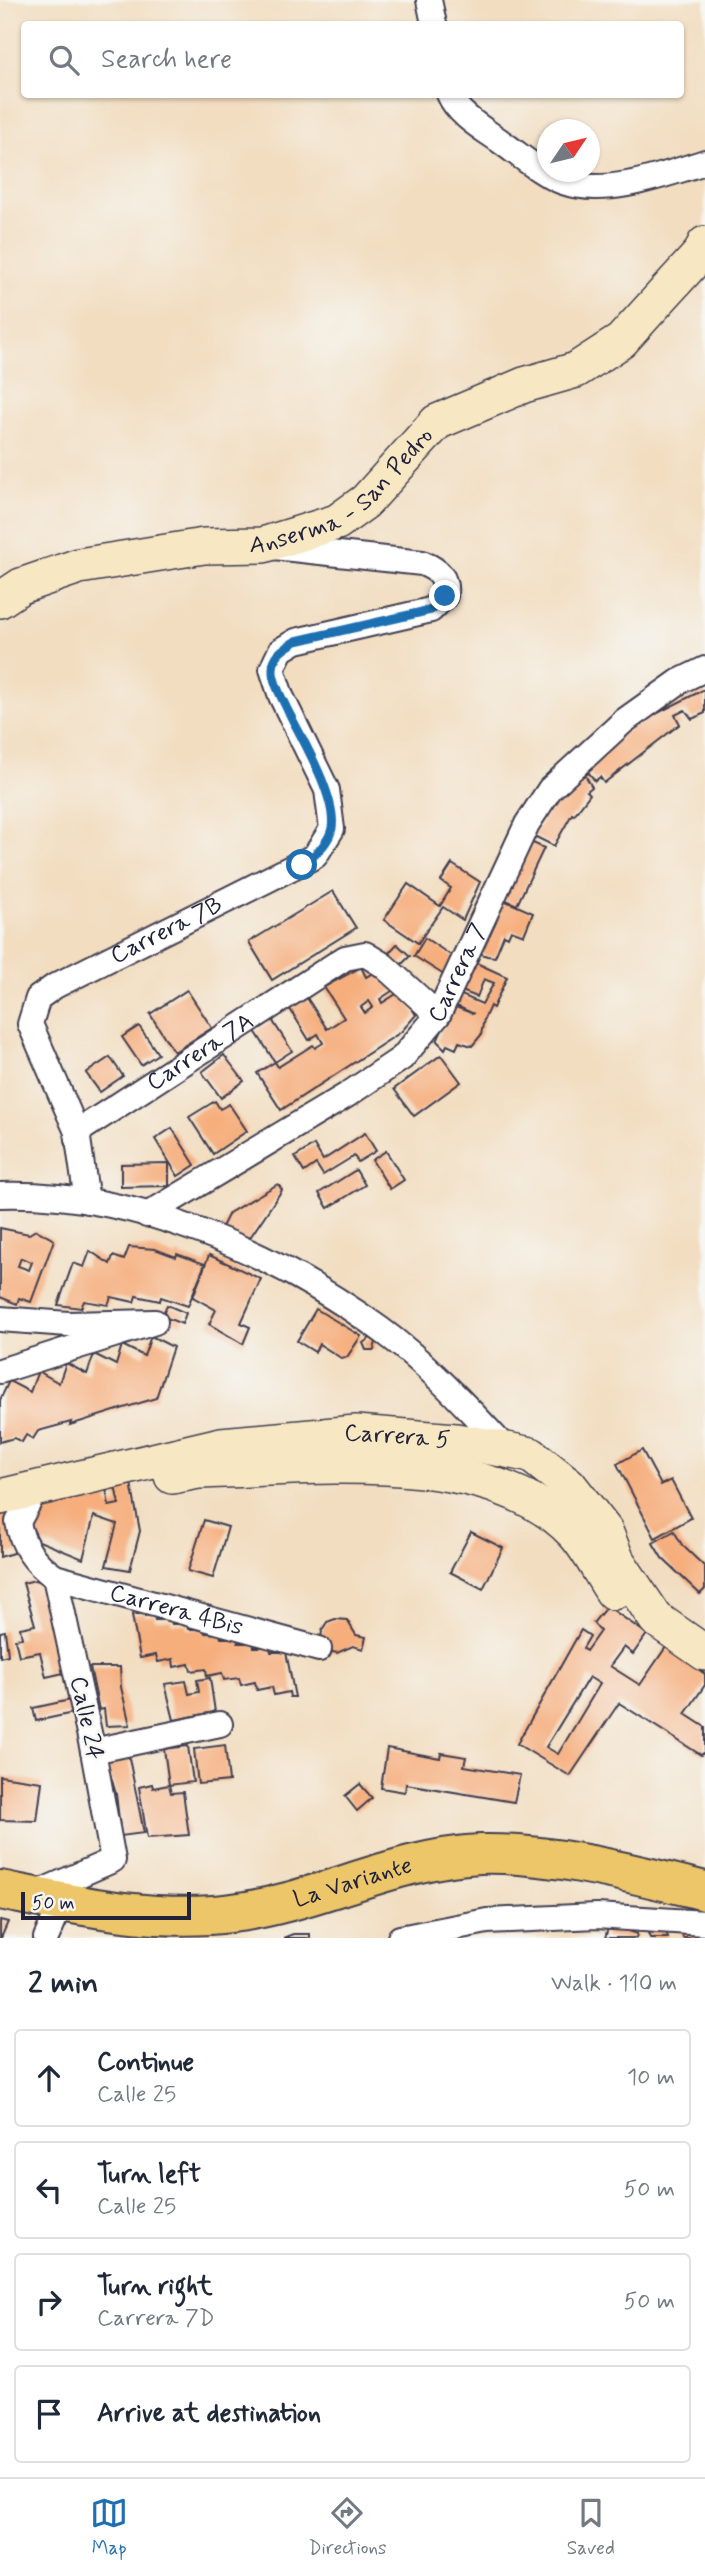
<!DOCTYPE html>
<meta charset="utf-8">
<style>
body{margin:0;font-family:Mynerve,sans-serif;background:#f6f6f7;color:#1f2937}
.compass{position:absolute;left:537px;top:119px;width:63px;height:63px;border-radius:50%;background:#fff;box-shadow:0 2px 5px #0004;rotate:55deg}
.scale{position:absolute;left:21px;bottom:18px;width:170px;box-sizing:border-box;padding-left:7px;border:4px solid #22223b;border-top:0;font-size:19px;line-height:24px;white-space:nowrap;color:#22223b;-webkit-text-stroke:5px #f6f6f2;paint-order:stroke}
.stop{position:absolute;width:21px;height:21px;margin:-16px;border:5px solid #1f6fb2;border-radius:50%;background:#fff}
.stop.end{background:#1f6fb2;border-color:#fff;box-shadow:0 2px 7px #0008}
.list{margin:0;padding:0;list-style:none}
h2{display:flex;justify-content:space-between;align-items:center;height:91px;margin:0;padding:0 28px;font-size:30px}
h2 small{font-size:23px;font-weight:400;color:#747a83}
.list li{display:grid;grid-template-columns:46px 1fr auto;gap:21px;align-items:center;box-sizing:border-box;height:98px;margin:0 14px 14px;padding:0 14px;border:2px solid #e0e1e3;border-radius:7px}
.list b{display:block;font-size:26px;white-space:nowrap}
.list p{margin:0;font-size:23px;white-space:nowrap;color:#747a83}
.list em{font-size:23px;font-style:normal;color:#747a83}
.icon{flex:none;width:38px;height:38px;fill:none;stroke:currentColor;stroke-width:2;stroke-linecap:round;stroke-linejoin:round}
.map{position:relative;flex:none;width:705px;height:1938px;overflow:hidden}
.search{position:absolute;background:#fff;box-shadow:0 2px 5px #0004;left:21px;right:21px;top:21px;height:77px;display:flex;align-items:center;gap:18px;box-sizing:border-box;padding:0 24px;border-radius:7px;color:#747a83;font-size:26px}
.sheet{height:539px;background:#fff}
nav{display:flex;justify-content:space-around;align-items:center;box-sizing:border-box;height:98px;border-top:2px solid #e0e1e3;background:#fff;font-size:19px;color:#747a83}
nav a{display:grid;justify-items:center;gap:4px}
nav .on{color:#1f6fb2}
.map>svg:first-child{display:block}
.building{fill:#f6ae7d;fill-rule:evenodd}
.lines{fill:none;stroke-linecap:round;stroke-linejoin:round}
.street-casing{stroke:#413e4f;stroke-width:28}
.secondary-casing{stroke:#413e4f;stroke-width:38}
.primary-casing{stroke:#413e4f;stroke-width:42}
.street{stroke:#fff;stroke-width:24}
.secondary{stroke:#f7e8c3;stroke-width:35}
.primary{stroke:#ecc669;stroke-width:38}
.route{stroke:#1f6fb2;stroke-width:9}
.labels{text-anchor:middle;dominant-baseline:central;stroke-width:5;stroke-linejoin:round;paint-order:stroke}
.street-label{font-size:24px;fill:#22223b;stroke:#f6f6f2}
</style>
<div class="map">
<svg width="705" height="1938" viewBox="0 0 705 1938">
<rect width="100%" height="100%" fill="#f6f6f2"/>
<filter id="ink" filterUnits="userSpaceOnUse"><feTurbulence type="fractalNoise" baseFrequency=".0143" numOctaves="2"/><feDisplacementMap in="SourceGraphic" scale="14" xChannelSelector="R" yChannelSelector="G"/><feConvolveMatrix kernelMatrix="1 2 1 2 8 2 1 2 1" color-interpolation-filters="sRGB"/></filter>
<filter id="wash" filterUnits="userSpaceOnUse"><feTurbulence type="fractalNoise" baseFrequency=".00686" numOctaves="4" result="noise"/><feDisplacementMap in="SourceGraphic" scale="28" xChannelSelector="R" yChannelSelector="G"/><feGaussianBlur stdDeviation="1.57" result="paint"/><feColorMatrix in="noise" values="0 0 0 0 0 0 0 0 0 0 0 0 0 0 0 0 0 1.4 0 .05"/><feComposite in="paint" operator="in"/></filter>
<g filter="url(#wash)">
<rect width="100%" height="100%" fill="#f2ddc0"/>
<g id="blocks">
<g class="building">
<path d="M705 689V713L692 719 685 710 675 715 680 724 604 783 600 777 595 781 589 773 585 775 592 787 587 791 590 794 574 815 572 814 554 846 534 836 569 774 656 710 658 713Z"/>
<path d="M524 839 544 848 517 905 499 897Z"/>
<path d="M452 864 480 882 463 920 443 907 418 943 384 920 408 884 440 906 451 888 441 881Z"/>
<path d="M333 891 356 928 272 980 249 942Z"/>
<path d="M499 898 533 913 524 935 511 930 508 937 504 935 495 957 487 956 476 952Z"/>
<path d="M425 938 455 958 444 975 414 956Z"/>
<path d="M397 944 410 956 397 969 385 957Z"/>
<path d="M472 961 507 977 493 1008 490 1006 484 1019 481 1035 472 1046 459 1042 456 1049 447 1045 445 1049 437 1041 453 1006 474 1014 452 1004 457 993 482 1004 494 983 484 979 477 997 459 990Z"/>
<path d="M361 967 366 977 376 971 398 987 380 999 382 1003 401 991 416 1015 401 1032 281 1110 257 1073 275 1062 255 1031 273 1020 274 1023 292 1051 275 1062 278 1067 313 1045 315 1048 323 1043 318 1034 309 1040 290 1009 307 998 327 1029 344 1018 324 987ZM369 1001 373 1007 365 1013 361 1007Z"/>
<path d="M187 990 212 1028 174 1052 150 1014Z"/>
<path d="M139 1026 158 1054 141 1065 122 1037Z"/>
<path d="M224 1055 244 1081 221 1098 202 1072Z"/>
<path d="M441 1055 461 1082 414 1116 394 1089Z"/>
<path d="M110 1057 123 1076 100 1092 86 1073Z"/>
<path d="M215 1101 220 1109 229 1104 247 1131 213 1154 189 1117Z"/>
<path d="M172 1128 195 1165 178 1176 155 1139Z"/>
<path d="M365 1133 376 1151 358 1162 354 1156 323 1175 316 1164 304 1172 295 1157 314 1145 323 1160Z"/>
<path d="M386 1151 404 1180 390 1189 372 1160Z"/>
<path d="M169 1163V1186L121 1187V1164Z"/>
<path d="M356 1170 365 1185 328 1208 319 1193Z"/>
<path d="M278 1184 282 1190 247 1242 220 1231 229 1213Z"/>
<path d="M0 1228 29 1234 36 1230 54 1240 31 1302 19 1298 17 1304 0 1297ZM21 1258 32 1262 29 1270 18 1266Z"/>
<path d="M129 1247 155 1249 176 1257 177 1254 205 1264 188 1306 161 1297 160 1301 136 1296 134 1302 111 1297 108 1305 84 1301 81 1308 58 1305 73 1263 84 1267 90 1251 110 1264 113 1256 124 1260Z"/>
<path d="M209 1255 261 1279 241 1323 250 1327 243 1344 209 1324 216 1310 193 1297Z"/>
<path d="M167 1305 186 1313 182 1324 162 1316Z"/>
<path d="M316 1309 361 1336 347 1357 341 1358 319 1344 315 1352 297 1341Z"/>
<path d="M151 1336 173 1347 156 1398 70 1425 71 1422 38 1431 33 1439 26 1435 22 1442 14 1438 0 1442V1400L9 1381 30 1392 38 1371 59 1383 66 1363 87 1374 94 1354 116 1365 122 1345 144 1356Z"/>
<path d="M370 1338 376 1342 374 1350H366L363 1343Z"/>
<path d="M642 1450 661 1485 671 1480 691 1518 655 1538 617 1464Z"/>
<path d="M131 1483 140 1531 130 1570 106 1566 117 1524 94 1516 83 1559 39 1541 33 1529 29 1528 36 1506 106 1488 109 1506 119 1504 115 1486Z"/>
<path d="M8 1508 20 1551 0 1557V1510Z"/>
<path d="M204 1520 228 1527 213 1578 188 1571Z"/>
<path d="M674 1531 682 1545 705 1567V1589L700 1594 662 1558 653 1543Z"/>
<path d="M471 1532 503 1548 483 1589 450 1572Z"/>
<path d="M35 1580 47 1583 68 1672 46 1677 40 1652 19 1656 15 1639 22 1638 20 1628 35 1625 23 1583Z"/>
<path d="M607 1606 647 1634 633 1654 624 1647 610 1666 640 1685 666 1647 705 1674V1685L685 1714 705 1727V1752L701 1755 619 1703 570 1776 517 1744 581 1630 590 1636 583 1648 586 1651 600 1631 593 1623ZM589 1677 600 1684 558 1754 546 1747Z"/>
<path d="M145 1613V1616L154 1615 155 1620H171L172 1624H187L188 1629H204L205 1633 220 1634 221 1638H237L238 1643H253L254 1647H270L271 1652H286L295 1697H290L289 1692 274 1695 272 1687 257 1690 255 1682 241 1685 239 1678 224 1680 222 1673 207 1676 206 1669 191 1671 189 1664 174 1667 173 1659 158 1662 156 1655 140 1658 132 1615Z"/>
<path d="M335 1619 347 1620 356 1635 366 1637 363 1649 353 1646 337 1653 329 1651 321 1639 322 1630 327 1622Z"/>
<path d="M5 1631 8 1655 0 1657V1632Z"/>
<path d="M90 1667H120L121 1687 130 1725 106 1726 104 1709 99 1710Z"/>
<path d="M210 1678 215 1712 174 1720 165 1684 186 1681 189 1694 199 1692 197 1680Z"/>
<path d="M75 1699 78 1712 36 1721 33 1708Z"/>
<path d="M225 1745 229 1781 198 1784 194 1749Z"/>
<path d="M188 1746 193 1782 169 1785 164 1749Z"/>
<path d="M387 1748 440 1758 441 1753 466 1757 464 1766 520 1775 514 1802 406 1784 405 1792 381 1788Z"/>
<path d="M128 1753 144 1833 121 1836 116 1794 105 1757Z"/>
<path d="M0 1776 42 1782 37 1821 0 1820Z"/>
<path d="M152 1784 153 1788 169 1785 171 1793 183 1792 189 1835 147 1838 139 1787Z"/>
<path d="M360 1784 372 1798 357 1811 345 1796Z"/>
<path d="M0 1920 8 1922 1 1938H0Z"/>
<path d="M609 1925 637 1934 636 1938H605Z"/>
<path d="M665 1929 668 1938H650L648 1933Z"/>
<path d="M681 1932 705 1934V1938H683Z"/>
<path d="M293 1934H310V1938H283Z"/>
</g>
</g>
</g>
<g filter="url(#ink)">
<use href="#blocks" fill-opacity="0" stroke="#413e4f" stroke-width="2"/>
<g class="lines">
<defs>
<g id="street">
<path d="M429 0 434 24"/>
<path d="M449 94C457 114 483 129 500 141 520 155 541 174 563 182 606 197 664 175 705 162"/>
<path id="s1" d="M77 1132 345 958 365 954 383 965 438 1015"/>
<path d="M0 1195C135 1191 272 1251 380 1329 427 1363 467 1407 507 1450"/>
<path id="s2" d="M87 1201 77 1132 30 1024 38 998 55 986 315 856 332 829 327 790 281 696 272 669 281 650 296 641 431 610 445 596C447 577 439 570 422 563L274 547"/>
<path id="s3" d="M147 1215 347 1095 402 1058 438 1015 527 824 550 789 624 721 680 681 705 669"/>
<path d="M0 1319 68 1324 155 1322 0 1371"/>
<path id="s4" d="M29 1502 18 1522C22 1546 34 1563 55 1577L319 1649"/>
<path d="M93 1751 220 1724"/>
<path d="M33 1895 113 1860 93 1751 55 1577"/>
<path d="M46 1938 62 1902"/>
<path d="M400 1938 487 1921 597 1916 705 1923"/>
</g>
<g id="secondary">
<path id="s5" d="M0 600 21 586 79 566 204 546 263 545 337 522 366 501 437 422 524 385 576 370 621 341 701 253 705 244"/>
<path d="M172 1476 198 1471C309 1468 492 1444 575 1534 590 1551 601 1574 613 1592"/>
<path id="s6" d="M0 1497 221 1445 356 1433 456 1441 507 1450 531 1455 569 1485 605 1531 617 1561 656 1619 705 1653"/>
</g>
<g id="primary">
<path id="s7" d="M0 1890C76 1905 154 1923 232 1913 316 1903 394 1858 480 1854 552 1852 635 1874 705 1891"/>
</g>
</defs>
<use href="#street" class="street-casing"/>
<use href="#secondary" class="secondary-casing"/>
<use href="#primary" class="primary-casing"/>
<use href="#street" class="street"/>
<use href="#secondary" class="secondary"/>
<use href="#primary" class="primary"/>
</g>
</g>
<g class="lines" filter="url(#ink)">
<path class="route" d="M302 865C313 857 329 843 332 828 337 797 301 737 287 709 282 698 272 681 273 669 273 654 285 648 296 641L431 610 445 596"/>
</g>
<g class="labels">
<g class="street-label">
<text stroke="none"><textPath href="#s5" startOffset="369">Anserma - San Pedro</textPath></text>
<text stroke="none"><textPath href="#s2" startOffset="360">Carrera 7B</textPath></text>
<text stroke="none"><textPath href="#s3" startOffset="402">Carrera 7</textPath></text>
<text stroke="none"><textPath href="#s1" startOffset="147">Carrera 7A</textPath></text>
<text stroke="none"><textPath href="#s6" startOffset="404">Carrera 5</textPath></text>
<text stroke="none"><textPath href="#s4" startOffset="217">Carrera 4Bis</textPath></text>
<text transform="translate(86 1718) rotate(78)">Calle 24</text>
<text stroke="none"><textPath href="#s7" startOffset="359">La Variante</textPath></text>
</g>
</g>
</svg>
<svg class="compass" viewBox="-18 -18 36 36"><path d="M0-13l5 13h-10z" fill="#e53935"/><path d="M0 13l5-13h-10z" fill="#747a83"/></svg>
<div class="scale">50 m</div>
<div class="stop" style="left:302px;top:865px"></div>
<div class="stop end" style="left:445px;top:596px"></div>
<div class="search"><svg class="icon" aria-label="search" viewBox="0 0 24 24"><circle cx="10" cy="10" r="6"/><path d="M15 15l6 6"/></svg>Search here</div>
</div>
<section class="sheet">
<h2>2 min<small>Walk · 110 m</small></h2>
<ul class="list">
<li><svg class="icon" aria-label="ahead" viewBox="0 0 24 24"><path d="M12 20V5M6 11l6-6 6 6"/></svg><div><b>Continue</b><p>Calle 25</p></div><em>10 m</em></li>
<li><svg class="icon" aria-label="left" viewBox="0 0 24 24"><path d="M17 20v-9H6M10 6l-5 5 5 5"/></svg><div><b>Turn left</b><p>Calle 25</p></div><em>50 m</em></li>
<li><svg class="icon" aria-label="right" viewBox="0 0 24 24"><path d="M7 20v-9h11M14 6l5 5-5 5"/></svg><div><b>Turn right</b><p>Carrera 7D</p></div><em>50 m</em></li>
<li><svg class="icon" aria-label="arrive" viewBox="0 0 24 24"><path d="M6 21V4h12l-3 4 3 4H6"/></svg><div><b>Arrive at destination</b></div></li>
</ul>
</section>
<nav>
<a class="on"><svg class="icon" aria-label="map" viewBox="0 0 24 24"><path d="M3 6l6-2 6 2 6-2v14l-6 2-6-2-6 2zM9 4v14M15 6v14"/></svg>Map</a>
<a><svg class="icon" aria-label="directions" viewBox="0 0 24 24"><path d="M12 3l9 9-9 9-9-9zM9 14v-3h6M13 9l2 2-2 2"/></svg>Directions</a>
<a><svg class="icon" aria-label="saved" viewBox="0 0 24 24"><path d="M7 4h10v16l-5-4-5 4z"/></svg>Saved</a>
</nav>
